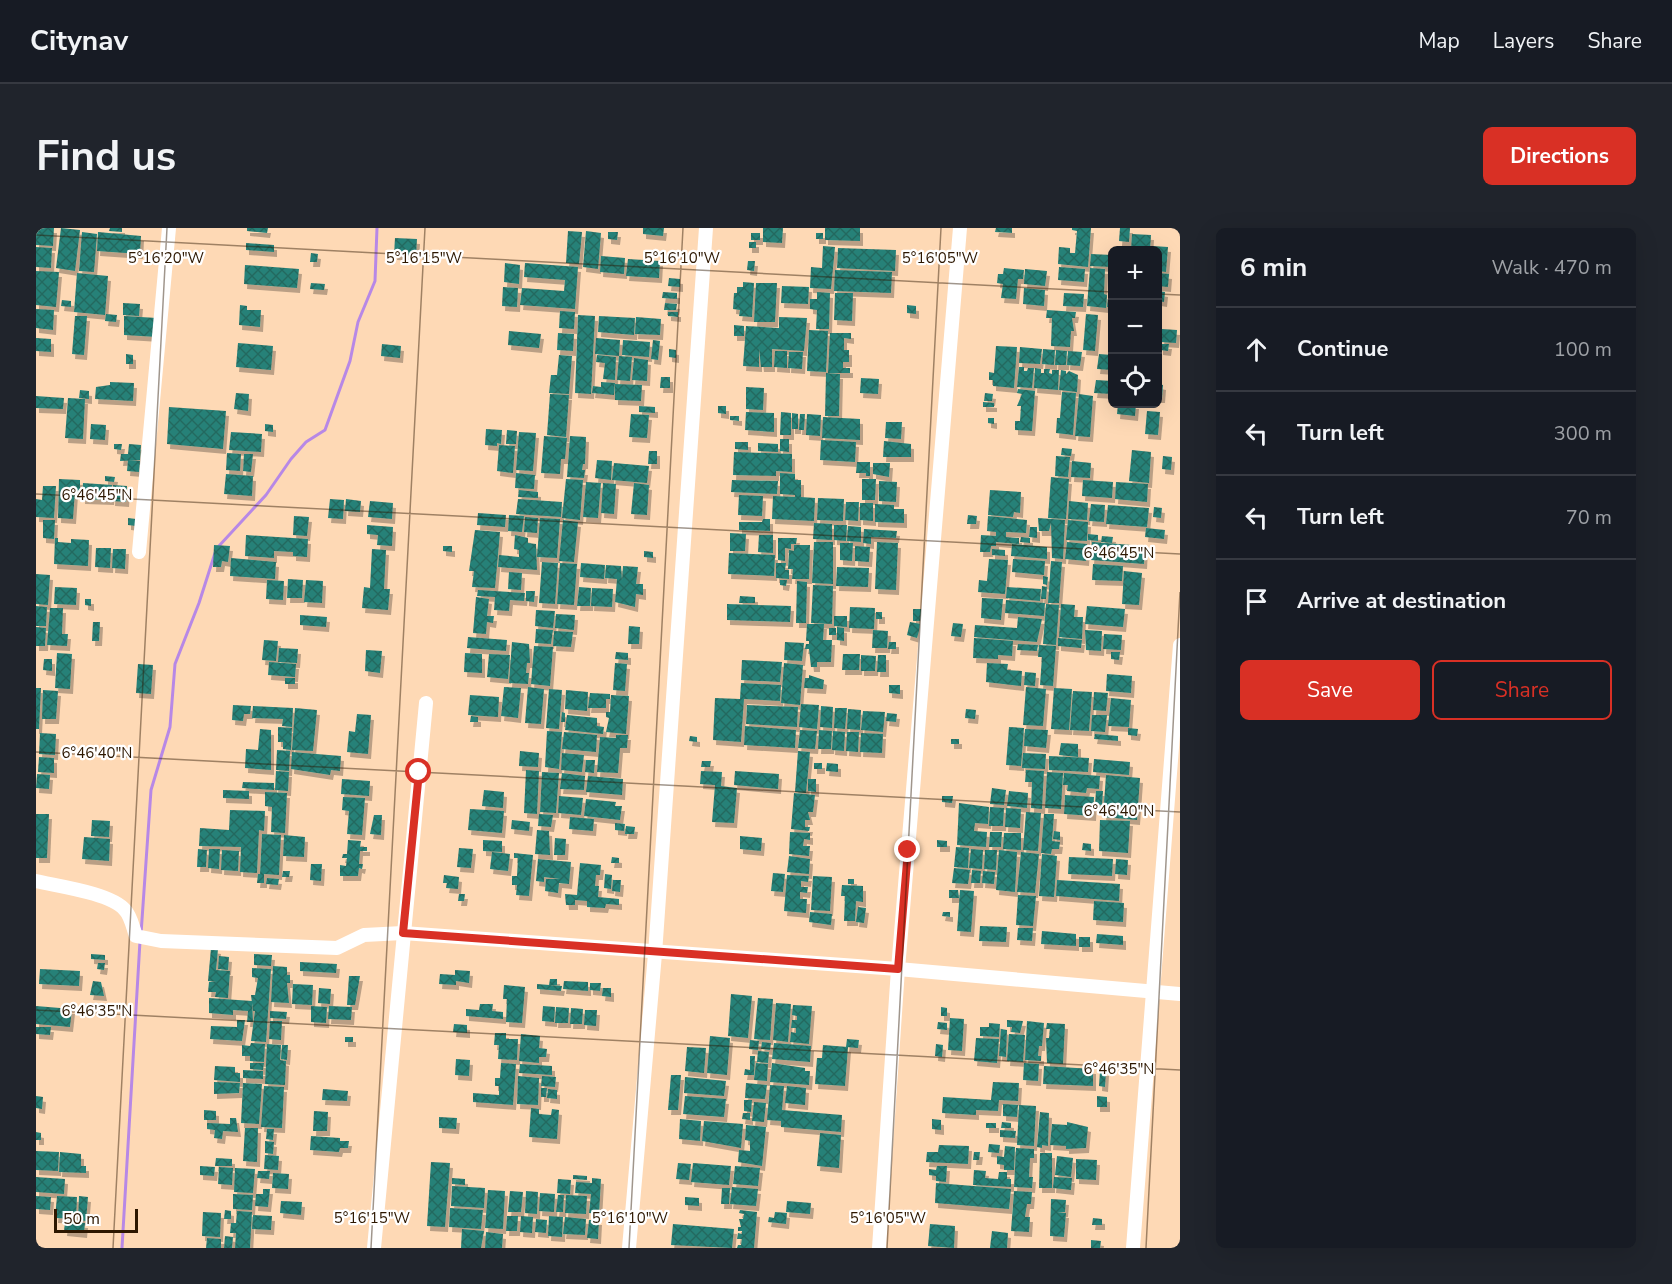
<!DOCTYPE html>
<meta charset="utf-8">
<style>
body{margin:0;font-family:"Nunito Sans",sans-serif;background:#20242c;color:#f1f3f6}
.controls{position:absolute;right:18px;top:18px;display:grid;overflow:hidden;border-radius:9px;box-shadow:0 6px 24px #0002}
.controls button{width:54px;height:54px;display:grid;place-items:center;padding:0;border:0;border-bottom:2px solid #363941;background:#171b24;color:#f1f3f6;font:30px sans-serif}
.scale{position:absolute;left:18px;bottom:15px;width:84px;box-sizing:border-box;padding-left:6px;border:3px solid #2d1700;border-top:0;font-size:16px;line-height:21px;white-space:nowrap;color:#2d1700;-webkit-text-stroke:4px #fff;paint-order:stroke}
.stop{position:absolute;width:18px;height:18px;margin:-14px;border:4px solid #d93025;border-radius:50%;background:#fff}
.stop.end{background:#d93025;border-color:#fff;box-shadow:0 2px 6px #0008}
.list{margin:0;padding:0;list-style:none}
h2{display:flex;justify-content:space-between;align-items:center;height:78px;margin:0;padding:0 24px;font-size:26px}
h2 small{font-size:20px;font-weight:400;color:#9ea1a6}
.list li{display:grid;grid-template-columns:39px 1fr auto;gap:18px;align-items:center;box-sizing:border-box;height:84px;padding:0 24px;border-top:2px solid #363941}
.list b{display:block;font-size:22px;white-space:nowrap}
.list em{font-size:20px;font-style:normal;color:#9ea1a6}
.actions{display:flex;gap:12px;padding:18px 24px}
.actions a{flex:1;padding:14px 0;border:2px solid #d93025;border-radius:9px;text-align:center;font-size:21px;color:#d93025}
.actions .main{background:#d93025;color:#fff}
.icon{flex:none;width:33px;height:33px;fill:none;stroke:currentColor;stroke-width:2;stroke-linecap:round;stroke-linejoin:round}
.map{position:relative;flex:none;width:1144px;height:1020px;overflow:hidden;border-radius:9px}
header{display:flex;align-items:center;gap:36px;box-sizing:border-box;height:84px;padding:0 30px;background:#171b24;border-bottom:2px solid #363941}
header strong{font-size:28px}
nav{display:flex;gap:33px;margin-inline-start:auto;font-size:21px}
.intro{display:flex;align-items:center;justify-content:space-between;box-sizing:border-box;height:144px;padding:0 36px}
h1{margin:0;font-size:42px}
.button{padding:15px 27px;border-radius:9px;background:#d93025;color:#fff;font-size:21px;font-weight:700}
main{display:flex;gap:36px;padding:0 36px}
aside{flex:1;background:#171b24;border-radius:9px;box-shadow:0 6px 24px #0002}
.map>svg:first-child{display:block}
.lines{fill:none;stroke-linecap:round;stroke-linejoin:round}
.stream{stroke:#b788e6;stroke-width:3}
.building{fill:url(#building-cross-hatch);filter:url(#shadow)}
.minor{stroke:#fff;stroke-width:14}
.route{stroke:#d93025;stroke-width:8}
.ticks{fill:none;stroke:#2d1700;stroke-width:1.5;stroke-opacity:0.45}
.ticks-label{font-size:15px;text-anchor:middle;fill:#2d1700;stroke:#fff;stroke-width:4.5;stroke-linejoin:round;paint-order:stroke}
</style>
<header>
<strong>Citynav</strong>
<nav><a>Map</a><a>Layers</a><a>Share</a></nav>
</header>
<div class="intro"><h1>Find us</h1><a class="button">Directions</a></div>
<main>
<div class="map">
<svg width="1144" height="1020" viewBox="0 0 1144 1020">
<defs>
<pattern id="building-cross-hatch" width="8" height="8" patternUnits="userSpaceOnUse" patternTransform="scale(1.5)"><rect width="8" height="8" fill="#278178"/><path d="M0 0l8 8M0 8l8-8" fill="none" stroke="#226960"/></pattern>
<filter id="shadow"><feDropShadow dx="3" dy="5" stdDeviation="0" flood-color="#0004"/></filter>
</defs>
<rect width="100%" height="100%" fill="#fed9b5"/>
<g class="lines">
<g class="stream">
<path d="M182 319 230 267 255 231 270 214 289 202 314 133 322 94 339 53 341 0"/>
<path d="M105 706 115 562 134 499 139 436 163 375 179 325"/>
<path d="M86 1020 104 713"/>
</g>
</g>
<g class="building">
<path d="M0 0H18L17 18 0 17Z"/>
<path d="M25 0 44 2 39 43 20 40Z"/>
<path d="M74 0H86V4L73 3Z"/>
<path d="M211 0H232L231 5 211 3Z"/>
<path d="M607 0H628L627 8 607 6Z"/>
<path d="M727 0H747L746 15 727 14Z"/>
<path d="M789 0H824V13L789 12Z"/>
<path d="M960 0H976V5L959 4Z"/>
<path d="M1036 0H1055L1052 39 1022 36 1023 19 1034 20V25H1039L1041 3 1036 2Z"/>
<path d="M1084 0H1094L1093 14 1083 13Z"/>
<path d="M532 3 546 4 543 36 530 35Z"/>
<path d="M550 3 565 5 562 41 547 39Z"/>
<path d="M46 4 61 6 58 44 43 43Z"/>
<path d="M62 4 105 8 104 26 61 23Z"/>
<path d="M572 4H582L581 12 572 11Z"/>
<rect x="715" y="5" width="9" height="7"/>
<rect x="780" y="5" width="7" height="6"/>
<path d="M1096 6 1115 7 1114 22H1095Z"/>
<path d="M359 10 381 11 380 28 358 27Z"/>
<rect x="713" y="14" width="7" height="6"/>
<path d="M210 15 238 17V24L210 22Z"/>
<path d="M787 18 799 19 795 61 774 60 775 39 786 40Z"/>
<path d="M1117 18 1132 19 1130 44 1122 43V22H1117Z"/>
<path d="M0 19 16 20 15 40 0 39Z"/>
<path d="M802 20 860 22 859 43 801 40Z"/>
<path d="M275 25 282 26 281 34H274Z"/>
<path d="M1055 26 1076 27V39L1054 38Z"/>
<path d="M565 28 589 30 588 46 564 44Z"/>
<path d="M592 31 624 33 623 50 590 48Z"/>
<path d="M712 33H719L718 43 711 42Z"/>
<path d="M469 35 484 37 483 56 468 54Z"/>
<path d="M489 35 542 39 539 81 484 77 486 60 528 63 529 52 488 49Z"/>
<path d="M209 37 263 41 261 60 208 56Z"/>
<path d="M1023 39 1049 41 1048 54 1022 52Z"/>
<path d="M968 40 988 42 987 51H982L980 71 965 70 967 56 961 55 962 46H967Z"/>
<path d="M1054 40 1069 41 1068 66 1071 67 1070 80 1051 78Z"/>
<path d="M989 41 1011 43 1009 58 988 56Z"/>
<path d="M799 42 856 44 855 65 798 63Z"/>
<path d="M0 43 23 44 20 79 0 77Z"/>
<path d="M41 45 72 48 69 87 38 84Z"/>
<path d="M1122 45 1133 46 1132 59 1122 58Z"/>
<path d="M633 50 644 51V59L632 58Z"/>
<path d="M707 54 718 55 716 89 703 88 704 82 697 81 698 65H701V59H707Z"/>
<path d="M275 55 289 56 288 62 274 61Z"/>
<path d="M720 55H741L739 94H718Z"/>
<path d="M746 58 773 59 772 76 745 75Z"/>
<path d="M1073 58H1076V67H1072Z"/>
<path d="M467 59 482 60 481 79 466 78Z"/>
<path d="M988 60 1009 62 1008 78 987 76Z"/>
<path d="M1122 63 1129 64 1128 74 1122 73Z"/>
<path d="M627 64 641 65V71L626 70Z"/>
<path d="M781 64 794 65 793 101H780L781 82 774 81V71H781Z"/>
<path d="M799 65H817L816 93 798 92Z"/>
<path d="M1028 65 1048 66 1047 79 1027 78Z"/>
<path d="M1072 71H1076V79H1071Z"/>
<path d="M26 72 35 73V79L25 78Z"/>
<path d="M87 75 104 76 103 88 87 87Z"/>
<path d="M629 75 641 76 640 82H628Z"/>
<path d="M204 77 211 78V82H225L224 99 203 97Z"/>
<path d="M871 77 880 78V86L871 85Z"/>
<path d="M0 81 18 82 17 102 0 100Z"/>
<path d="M1011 82 1040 84 1039 90H1036L1038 103H1035L1034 119 1015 118 1016 90H1010Z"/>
<path d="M524 83 539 84 538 101 523 100Z"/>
<path d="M632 84H642V89L632 88Z"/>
<path d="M70 86 81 87 80 94 69 93Z"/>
<path d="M1050 86 1062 87 1059 123 1047 122Z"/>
<path d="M542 87 559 88 555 166 539 165Z"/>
<path d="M39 88H51L48 127 36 126Z"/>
<path d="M88 88 121 90V109L88 107Z"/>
<path d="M563 88 599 90 598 107 562 104Z"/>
<path d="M600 89 625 91 624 107 599 106Z"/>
<path d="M743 89 771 90 768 123 736 121V139H725L723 121V139L707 138 710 98 743 100Z"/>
<path d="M698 97 708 98V108H698Z"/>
<path d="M1126 101 1141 102 1140 115 1125 114Z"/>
<path d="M773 102 792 103 790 144 771 143Z"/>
<path d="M473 103 505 106 503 120 472 117Z"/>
<path d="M522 105 538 106 537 123 521 122Z"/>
<path d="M794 105H815V111L808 110V122H813V134H807V140H814V145H792Z"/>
<path d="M0 110 15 111V124L0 123Z"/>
<path d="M560 110 584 112 583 128 559 126Z"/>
<path d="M587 112 614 114 613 129 586 127Z"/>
<path d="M617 112 624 113 622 132 615 131Z"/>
<path d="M202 115 237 118 235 142 200 139Z"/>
<path d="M346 116 365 118 364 130 345 128Z"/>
<path d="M1124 116H1133L1132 123 1124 122Z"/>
<path d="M960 118 981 119 978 160 957 158V152H953V144L958 145Z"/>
<path d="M984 119 1006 121 1004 136 983 135Z"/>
<path d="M633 121 640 122V130L633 129Z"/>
<path d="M1007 121 1019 122 1018 137 1006 136Z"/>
<path d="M1020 122 1031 123 1030 137H1019Z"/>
<path d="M739 123H751V140L738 139Z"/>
<path d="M1032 123 1046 124 1044 138 1031 137Z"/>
<path d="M753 124H767L766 141 752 140Z"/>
<path d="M90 126 97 127V136H90Z"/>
<path d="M1063 126 1076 127V142L1061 141Z"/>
<path d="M523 127 536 128 533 166 513 165 515 147H521Z"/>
<path d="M561 127 580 129 579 152 567 151 569 135 560 134Z"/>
<path d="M583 128 596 129 594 153 581 152Z"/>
<path d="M598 130 612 132 611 153 596 152Z"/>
<path d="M983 139H988V143H991L992 140H998L996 160 981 159Z"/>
<path d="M999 140 1005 141V145H1008V141H1014L1013 145 1016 146V142H1023L1022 162 998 160Z"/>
<path d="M1025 142 1030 143V146L1033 143 1042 147 1041 164 1023 162Z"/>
<path d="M790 145 804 146 803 188H789Z"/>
<path d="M625 149H634V160H624Z"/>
<path d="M825 150 843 151 842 166 824 165Z"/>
<path d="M1060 152 1076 153V166L1058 165Z"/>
<path d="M74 154 98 155 97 173 59 171 60 159 74 157Z"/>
<path d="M565 154 579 155 578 167 556 165 557 158 565 159Z"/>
<path d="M579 156 606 157 605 173 579 172Z"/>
<path d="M1122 156 1127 157 1126 170H1122Z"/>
<path d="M710 159 728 160 727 182 710 181Z"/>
<path d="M982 161 999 163 996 203 979 202V193H984L985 178H981L986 166 981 165Z"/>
<path d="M44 162 53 163V171L43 170Z"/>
<path d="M1026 164 1040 165 1037 207 1020 205 1021 190H1024Z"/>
<path d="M200 165 213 166 212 183 198 181Z"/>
<path d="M949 165 957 166 956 173H948Z"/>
<path d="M514 166 533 167 530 209 511 207Z"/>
<path d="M1043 166 1057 168 1054 209 1039 208Z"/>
<path d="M0 168 28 170 27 181 0 180Z"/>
<path d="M32 170 49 171 47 211 29 210Z"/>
<path d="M947 174 958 175V179H947Z"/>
<path d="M1082 176H1100L1099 188 1081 186Z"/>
<path d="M603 178 619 179V185L603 184Z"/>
<path d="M682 178H690V186L682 185Z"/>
<path d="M133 179 190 183 187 221 131 216Z"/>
<path d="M1111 183 1124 184 1122 207 1109 206Z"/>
<path d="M710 184 738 185V204L709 202Z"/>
<path d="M745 184 755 185V207H744Z"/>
<path d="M756 185 762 186V201H756Z"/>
<path d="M595 186 613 187 611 210 593 209Z"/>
<path d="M764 186H769L768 202H763Z"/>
<path d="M771 186 785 187 784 208 770 207Z"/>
<path d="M694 188H703V193L694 192Z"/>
<path d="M787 189 824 191V212L786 210Z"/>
<path d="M952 190H958V196L952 195Z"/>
<path d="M850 194H866L865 211 849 210Z"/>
<path d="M55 196 70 197 69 212 54 211Z"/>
<path d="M229 196 237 197V204L229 203Z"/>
<path d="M450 201 466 202 465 216 461 215V218L449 217Z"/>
<path d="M471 202 481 203 480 216H470Z"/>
<path d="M195 204 226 206 225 224 193 222Z"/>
<path d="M483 204 500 205 497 243 480 242Z"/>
<path d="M508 208 531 210 529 231H525L524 246 505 245Z"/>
<path d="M534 208 550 209 549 236H547L546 242H549L548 250 531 249Z"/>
<path d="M744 211H753V224L744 223Z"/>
<path d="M785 212 820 214 819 234 784 232Z"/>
<path d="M848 213 875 216V229H847Z"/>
<path d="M699 214H712V222L699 221Z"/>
<path d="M722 215 742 216V224L722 223Z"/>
<path d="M78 216H86L85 222 78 221Z"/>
<path d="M93 216 105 217 104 232 84 233 85 226H92Z"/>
<path d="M463 217 479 218 477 245 461 243Z"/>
<path d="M1026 220 1036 221 1035 228 1025 227Z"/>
<path d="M1096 222 1115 224 1113 255 1093 253Z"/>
<path d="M613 223H621V236H612Z"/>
<path d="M698 224 756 226V244L740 243V248L697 247Z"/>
<path d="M191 225 205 226 204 243 190 242Z"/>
<path d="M208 226H217L215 244 207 243Z"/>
<path d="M1020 228 1034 229 1032 249 1019 248Z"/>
<path d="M1127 228 1136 229 1135 242 1126 241Z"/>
<path d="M92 232 104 233 103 244 91 243Z"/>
<path d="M561 232 576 233 575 252 559 250Z"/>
<path d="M1036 233 1055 235 1054 250 1035 249Z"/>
<path d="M821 234H834V248H830V245H820Z"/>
<path d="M578 235 613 238 611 255 576 252Z"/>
<path d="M837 235H854L853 249 837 246Z"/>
<path d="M480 245 499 247 498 261 479 260Z"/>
<path d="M744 245 759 246V252H765V269L779 270 778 293 736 291 737 268 759 269V267L744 266Z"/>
<path d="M190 246 217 248 216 268 188 266Z"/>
<path d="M69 248 79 249 78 254 69 253Z"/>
<path d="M1015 249 1033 251 1030 291 1012 290Z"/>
<path d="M23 251 44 252V264L39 263 37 291 22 290Z"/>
<path d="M530 251 547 252 544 292 526 290Z"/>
<path d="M826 251H840L839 272H826Z"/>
<path d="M696 252 742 253 741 266 695 264Z"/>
<path d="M1047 252 1077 254 1076 270 1046 268Z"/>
<path d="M843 253 861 254 860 274 843 273Z"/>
<path d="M550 254 565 255 562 290 547 289Z"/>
<path d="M1080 254 1112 256 1111 274 1079 271Z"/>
<path d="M47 255 76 257 75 272 46 271Z"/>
<path d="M567 255 580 256 578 286 565 285Z"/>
<path d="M598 255 613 257 611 287 595 286Z"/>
<path d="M77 257 91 258 90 274 76 273Z"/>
<path d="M7 258H20L18 290 0 289V271L6 272Z"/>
<path d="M483 262 502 264V270L482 269Z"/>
<path d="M954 262 985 264 984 285 978 284 977 289 952 287Z"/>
<path d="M703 267 727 268 726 288 702 287Z"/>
<path d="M782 270 808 271 807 293 781 292Z"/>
<path d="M294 271 308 272 307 291 292 290Z"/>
<path d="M310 271 325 273 324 284 309 283Z"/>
<path d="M482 271 526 274 525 289 480 286Z"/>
<path d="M334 273 357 275 356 291 332 289Z"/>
<path d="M1033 273 1052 275 1051 292 1032 291Z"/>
<path d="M810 274H823L822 293 809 292Z"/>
<path d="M824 275H837V293L824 292Z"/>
<path d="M839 276 858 277V281H868V295L839 294Z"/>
<path d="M1055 276 1069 277 1068 294 1053 293Z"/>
<path d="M1072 277 1113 280 1111 299 1070 296Z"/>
<path d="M1118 279 1126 280 1125 290 1117 289Z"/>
<path d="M442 285 470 287 469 299 441 297Z"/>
<path d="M473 287 488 288 486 304 472 303Z"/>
<path d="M932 287 941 288 940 296H931Z"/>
<path d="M258 288 273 289 271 308 257 307Z"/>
<path d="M952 288 991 292 990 305 970 304V309L983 310V316L960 314V318H955L954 324H944L945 307 960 308V304L951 303Z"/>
<path d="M489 289 502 290 501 305 488 304Z"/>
<path d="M92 290 100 291V298L92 297Z"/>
<path d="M504 290 524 291 521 330 501 329Z"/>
<path d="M1002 290 1029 292 1027 331 1016 330 1015 295 1013 303H1003Z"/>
<path d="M727 291H734V303L703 302V294H726Z"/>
<path d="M7 292H19L18 311 7 310Z"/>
<path d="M527 292 542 294 538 334 523 333Z"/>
<path d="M1032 292 1052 294 1051 313 1030 312Z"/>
<path d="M778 295 796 296V312L777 311Z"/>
<path d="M331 297 357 299 356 318 341 317 342 307 331 306Z"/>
<path d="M798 297H811L810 313 798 312Z"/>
<path d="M812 298 825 299V314L811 313Z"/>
<path d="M994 299H1001V310L993 309Z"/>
<path d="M1110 300 1129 302 1128 311 1109 309Z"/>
<path d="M828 301 861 303 860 310 835 309V316L827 315Z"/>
<path d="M439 302 464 304 459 360 436 359 438 343H433Z"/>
<path d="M694 305 710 306 709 323H694Z"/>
<path d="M1052 306 1062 307V313L1052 312Z"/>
<path d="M210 307 272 311 271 329 257 328V324L238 323V330L209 328Z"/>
<path d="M479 307 492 310V315L500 316 501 342 462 339 463 327 483 329V322L478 321Z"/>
<path d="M723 307H737V325L722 324Z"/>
<path d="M1066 308 1077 309 1076 315 1065 314Z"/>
<path d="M985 309 994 310V315L984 314Z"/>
<path d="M19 310H22V314L35 315V311L53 312 52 338 18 336Z"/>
<path d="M742 310H761L760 316H755V321L749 320V333L742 332Z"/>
<path d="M778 314H797V356L776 355Z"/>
<path d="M841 314 862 315 860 362 839 361Z"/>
<path d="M1031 314 1051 316 1050 333 1029 331Z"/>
<path d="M1056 314 1109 318 1108 336 1055 332Z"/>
<path d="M804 315H817L816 333 804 332Z"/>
<path d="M976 316 1011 319V331L975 328Z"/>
<path d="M178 317 194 318 192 334 186 333 185 339H177Z"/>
<path d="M758 317H774L773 351H756L757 341H752L753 322 758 323Z"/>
<path d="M407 318H416V324L407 323Z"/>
<path d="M819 318 834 319 833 334 819 333Z"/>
<path d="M60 320H75L74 340 59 339Z"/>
<path d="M77 321H90L89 341 76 340Z"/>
<path d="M336 321 350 322 348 361H354L352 382 326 380 328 359 334 360Z"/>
<path d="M956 321 969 322V328L956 327Z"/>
<path d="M608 323 617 324V330L608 329Z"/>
<path d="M693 325 739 327 738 348 692 346Z"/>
<path d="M195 330 240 334 239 351 194 348Z"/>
<path d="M953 331 972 332 969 366 942 364 943 352 951 353Z"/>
<path d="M977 331 1009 333 1008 347 976 344Z"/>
<path d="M1015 333 1026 334 1023 375H1012Z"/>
<path d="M506 334 522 335 519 376 503 375Z"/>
<path d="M524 335 541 336 538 377 521 376Z"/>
<path d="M545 335 569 337 568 351 544 349Z"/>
<path d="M740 335H750L749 342H753V351L740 350Z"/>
<path d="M1057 336 1087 338 1086 353 1056 352Z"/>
<path d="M570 337 585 338 586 352 587 338 602 339 600 356H607V367L600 366 599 379 579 374 581 351 569 350Z"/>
<path d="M801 339 833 340 832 359 800 358Z"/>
<path d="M1088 343 1106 345 1103 377 1086 376Z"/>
<path d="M473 344 486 345 485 362 472 361Z"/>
<path d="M0 346 14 347 12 377 0 376Z"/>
<path d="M1007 348 1012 349 1011 357 1007 356Z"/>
<path d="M252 351 267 352 266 370H251Z"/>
<path d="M231 352 248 353 247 372 230 371Z"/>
<path d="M270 352 287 353 286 375 268 374Z"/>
<path d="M744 352H751L750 358 744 357Z"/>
<path d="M761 353 771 354 770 395H760Z"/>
<path d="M777 357 797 358 796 396 775 395Z"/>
<path d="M1006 358 1011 359 1010 371H1005Z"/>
<path d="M19 359 41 360 40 377 18 376Z"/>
<path d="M543 359 555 360 554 378H541Z"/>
<path d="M971 359 1005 361 1004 373 970 370Z"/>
<path d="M556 360 577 361 576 379 555 378Z"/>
<path d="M442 362 489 365 488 373 474 372 473 383 458 382 459 369 441 368Z"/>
<path d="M490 363H499L498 374 490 373Z"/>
<path d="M704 368 719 369V375H703Z"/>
<path d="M440 369 453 371 451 388H458L457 395 451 394 450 406 437 405Z"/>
<path d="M946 370 967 371 965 392 945 390Z"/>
<path d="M49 371H55V378L49 377Z"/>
<path d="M970 372 1009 375 1008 388 969 385Z"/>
<path d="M691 376 755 378 754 394 691 392Z"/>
<path d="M1010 376 1023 377 1020 417 1007 416Z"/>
<path d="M1025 376 1039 377 1038 389H1047L1046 411 1023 409Z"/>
<path d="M0 378 11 379 10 398H0Z"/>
<path d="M1051 378 1089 381 1087 399 1049 396Z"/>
<path d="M814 379 839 380 838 401 813 400Z"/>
<path d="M14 380H27L26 406H32L31 418 11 417Z"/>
<rect x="877" y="381" width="8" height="12"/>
<path d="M500 382 519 383 517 400 499 398Z"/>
<rect x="840" y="384" width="6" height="7"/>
<path d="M520 386 539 387 538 402 519 400Z"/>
<path d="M264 387 291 389 290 399 264 397Z"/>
<path d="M798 388H811V399L798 398Z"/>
<path d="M982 389 1006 391 1001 414 938 409 939 397 981 400Z"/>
<path d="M57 394H64L63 413H56Z"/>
<path d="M874 394 885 396 881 410 871 407Z"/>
<path d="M917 395 927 396 925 409 915 408Z"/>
<path d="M771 396H788L787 412H796L795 434H781V439H775L773 421H769L770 416H773V413H770Z"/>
<path d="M593 398 604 399 603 416H592Z"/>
<path d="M0 399 10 400 9 418H0Z"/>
<path d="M801 399 808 400V413L801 412Z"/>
<rect x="793" y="400" width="7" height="7"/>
<path d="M500 401 517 402 515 416 499 415Z"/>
<path d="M837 402 852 403 851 420H836Z"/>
<path d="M1049 402 1066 403 1065 423 1050 422Z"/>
<path d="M518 403 537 404 535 419 517 418Z"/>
<path d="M1068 406 1086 407 1085 422 1067 421Z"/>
<path d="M432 409 471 412 470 423 431 420Z"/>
<path d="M938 410 977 413 976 428 962 427V431L937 430Z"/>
<path d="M1022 410 1046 412 1045 420 1022 418Z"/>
<path d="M228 412 242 413 240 433 226 432Z"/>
<path d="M476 414 493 416 494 435H491L490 445H493L492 456 473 455Z"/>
<path d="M749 414 768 415 766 433 748 432Z"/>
<path d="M853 414H860V421H852Z"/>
<path d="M982 416 1002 417 1001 423 981 422Z"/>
<path d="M1003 417 1020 418 1017 458 1004 457 1006 429H1002Z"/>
<path d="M498 418 517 419 514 458 495 456Z"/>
<path d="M243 420 262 421 261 435 242 434Z"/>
<path d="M330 422 346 423 344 445 329 443Z"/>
<path d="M580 424 592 425V432L579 431Z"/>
<path d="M1075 424H1084L1083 432 1075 431Z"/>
<path d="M21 425 36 426 34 461 19 460Z"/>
<path d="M429 425 446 426V445L428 444Z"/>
<path d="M453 426 474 427 472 451 451 449Z"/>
<path d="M807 426H824L823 442H806Z"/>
<path d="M825 427 840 428 839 443H825Z"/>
<path d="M842 427H850V444H841Z"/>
<path d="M8 431H16V443L7 442Z"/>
<path d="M706 432 746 434 744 454 705 452Z"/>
<path d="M233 434 260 436 259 449 232 447Z"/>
<path d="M579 435 591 436 589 463 577 462Z"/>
<path d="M748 435 767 437 764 477 745 475Z"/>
<path d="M951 435 972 436 971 442 986 443 985 458 950 454Z"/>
<path d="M102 436 117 437 115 466 100 465Z"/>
<path d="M989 444 1000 445 999 458 988 457Z"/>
<path d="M1071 446 1096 448 1095 465 1070 463Z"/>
<path d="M773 447 788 452 787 461 768 460 769 450H773Z"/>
<rect x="249" y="450" width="10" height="6"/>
<path d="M705 455 745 457 744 473 708 471 705 514 677 512 679 470 704 471Z"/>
<path d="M853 457H864V466L853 465Z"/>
<path d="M468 459 485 460 482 490 465 488Z"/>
<path d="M492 459 508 461 505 496 489 495Z"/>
<path d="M990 459 1010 461 1007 498 987 497Z"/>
<path d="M0 460H5L3 501H0Z"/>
<path d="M1018 460 1036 461 1033 502 1015 501Z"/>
<path d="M513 461 526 462 523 501 510 500Z"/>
<path d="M7 462 22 463 20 491H6Z"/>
<path d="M530 462 552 464 551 483 529 481Z"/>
<path d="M1037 463 1056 464 1053 503 1034 502Z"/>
<path d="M1058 464 1072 465 1070 483 1057 482Z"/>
<path d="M554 465 574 466V471H570V480H552Z"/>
<path d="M434 467 463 469 462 489 432 487Z"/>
<path d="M575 467 593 468 590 506 570 504 573 490 570 489V484H574Z"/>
<path d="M1075 470 1095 472 1093 499 1072 498Z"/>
<path d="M765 476 783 477 781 501 763 499Z"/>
<path d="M197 477 215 478 214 486H208L207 493 196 492Z"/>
<path d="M711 477 762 479 761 499 710 496Z"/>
<path d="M217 478 257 480 256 499 246 498 247 491 216 490Z"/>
<path d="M785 478 797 479 796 500 784 499Z"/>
<path d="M259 480 281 482 277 523 256 522Z"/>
<path d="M799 480H811L809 501 798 500Z"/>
<path d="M812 481 825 482 824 502 811 501Z"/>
<path d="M930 481 940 482 939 491 929 490Z"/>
<path d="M827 483 849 484 847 504 825 502Z"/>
<path d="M526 484 529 485V494H525Z"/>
<path d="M851 485 861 486 860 494 850 493Z"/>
<path d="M321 486 335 487 332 526 311 524 313 503 319 504Z"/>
<path d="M531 487 561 490V498L568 499 567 506 529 502Z"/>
<path d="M1056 487H1071L1069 504 1055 503Z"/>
<path d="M435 488 442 489V494H434Z"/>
<path d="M709 498 760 502 759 520 708 517Z"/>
<path d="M242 499 256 500 255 522 247 521V514H242Z"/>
<path d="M973 499 988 500 985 538 970 537Z"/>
<path d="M1092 500 1102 501 1101 508 1092 507Z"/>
<path d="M224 501 235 502V542L209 540 210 521 222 522Z"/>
<path d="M989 501 1012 502 1010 520 988 518Z"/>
<path d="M764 502 781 503 779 521 762 520Z"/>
<path d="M783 502 796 503 795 521H782Z"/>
<path d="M511 503 526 504 523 541 509 539Z"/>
<path d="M797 503 809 504 808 523 796 522Z"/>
<path d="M528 504 561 507 560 524 526 521Z"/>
<path d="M811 504H823L822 524 810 523Z"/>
<path d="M4 505 20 506 19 527 3 526Z"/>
<path d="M825 505 847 506 846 525 824 524Z"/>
<path d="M1059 506 1082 508V513L1058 511Z"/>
<path d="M580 507H592L591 520H584L582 545 561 544 564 509 580 510Z"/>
<path d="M654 508 661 509V514L653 513Z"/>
<rect x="915" y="511" width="8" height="5"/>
<path d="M1025 515 1042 516V529L1023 527Z"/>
<path d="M241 522 254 523 253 543 240 542Z"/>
<path d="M484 523 503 525 502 539 483 538Z"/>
<path d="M762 523 774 524 770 565 759 564Z"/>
<path d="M256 524 305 528 304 543 295 542 294 547 255 541Z"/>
<path d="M526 525 548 527 546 544 525 542Z"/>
<path d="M987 525 1010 526 1009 541 986 540Z"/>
<path d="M1013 528 1053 530 1052 544 1013 542Z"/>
<path d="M3 529 18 530V545L2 544Z"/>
<path d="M1058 531 1094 534 1093 547 1057 544Z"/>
<path d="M550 532H559L558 545 549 544Z"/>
<path d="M666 533H675L674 539H665Z"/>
<rect x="778" y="535" width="8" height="6"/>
<path d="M791 535 802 536V544L790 543Z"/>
<path d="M490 542 503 543 501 586 488 585Z"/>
<path d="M990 542 1008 543 1006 581 995 580 996 554H989Z"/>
<path d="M240 543 253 544 252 563 239 562Z"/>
<path d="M665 543 686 544 685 558 701 560 698 595 676 594 679 557 664 556Z"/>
<path d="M699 543 743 546 742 561 698 557Z"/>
<path d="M506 544 523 545 520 585 504 584Z"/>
<path d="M1011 544 1027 545 1025 581 1009 580Z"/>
<path d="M526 545 549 548 548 562 524 561Z"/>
<path d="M1028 545 1064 548 1063 561 1051 560 1050 565 1031 563 1032 557H1027Z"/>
<path d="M1 546 14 547 13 561 0 560Z"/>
<path d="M1070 547 1104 550 1101 592 1067 589Z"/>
<path d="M552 548 587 551 586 567 550 564Z"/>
<path d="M306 551 334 553 333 568 305 566Z"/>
<path d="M772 551H780V564L772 563Z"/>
<path d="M207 554 238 555V562L206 560Z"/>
<path d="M956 560 970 562 968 577 954 576Z"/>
<path d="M187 562 213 563V571L187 570Z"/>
<path d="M448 562 468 564 467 580 446 578Z"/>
<path d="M973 563 992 565 991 580 971 578Z"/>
<path d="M1060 563H1067L1066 577 1059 576Z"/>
<path d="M229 564 251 565 249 605 235 604 236 579 229 578Z"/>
<path d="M758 565 779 567 777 584H772L774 592H769V599H774L773 603 755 601Z"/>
<path d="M1029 567 1058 569 1057 588 1028 586Z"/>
<path d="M523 568 547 570 545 587 522 585Z"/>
<path d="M906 568H917L916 575 906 574Z"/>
<path d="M307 569 329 570 326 607 311 606 313 583 306 582Z"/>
<path d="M550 571 580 574 579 578H586L584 592 548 588Z"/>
<path d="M923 575 953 579 952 596 939 595 938 603 951 604 950 619 921 617Z"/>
<path d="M954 579 968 580 967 598H953Z"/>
<path d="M970 580 985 581 984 600 969 599Z"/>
<path d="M434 581 468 583 466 605 432 602Z"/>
<path d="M194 582 229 583 228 603 223 602 221 645 204 644 205 619 163 618 164 600 193 602Z"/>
<path d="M990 584 1005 585 1002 623 987 622Z"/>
<path d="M0 586H13L11 630H0Z"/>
<path d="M503 586 517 587 515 599 502 598Z"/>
<path d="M1008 586H1018L1016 613 1024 614 1023 621H1016L1015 626 1005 625Z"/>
<path d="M338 587H346L345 607 334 606Z"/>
<path d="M534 589 558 591 557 603 533 601Z"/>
<path d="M56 592 74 593 73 609 55 608Z"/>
<path d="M476 592 494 594 493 603 475 601Z"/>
<path d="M1064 592 1094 593 1092 625 1063 623Z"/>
<path d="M579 595 589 596 588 603 579 602Z"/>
<path d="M590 598 599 599 598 606H589Z"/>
<path d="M501 602 513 603 514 627 499 626Z"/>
<path d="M1018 603 1024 604V612L1017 611Z"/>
<path d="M754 604 774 605V612L768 611 767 618H774L773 628 753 626Z"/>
<path d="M954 604H966L965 619H953Z"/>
<path d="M968 605H985V622L967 621Z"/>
<path d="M226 606 245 607 243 647 228 646V655H221L222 646H224Z"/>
<path d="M248 607 269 609 268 629 247 628Z"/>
<path d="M704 608 726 610 725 623 704 621Z"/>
<path d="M48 609 74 611 73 633 46 631Z"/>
<path d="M519 610 530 611 529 627H518Z"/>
<path d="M312 612 325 613 324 619H331V623H324L323 636H327L326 641 323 640 322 648H304V637L310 638 311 630H306L307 626H311Z"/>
<path d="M447 612 466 613V624L447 623Z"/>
<path d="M901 612 911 613V619H901Z"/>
<path d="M1047 615 1055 616V623L1046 622Z"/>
<path d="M920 619 933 620 932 640 918 639Z"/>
<path d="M423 620 437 621 435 640 421 639Z"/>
<path d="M162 621 171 622 170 639H161Z"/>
<path d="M173 621H184L183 641 172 640Z"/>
<path d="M935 621 947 622 946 641 933 640Z"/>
<path d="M186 622 203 623 202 643 185 642Z"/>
<path d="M949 622H961L960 642 948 641Z"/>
<path d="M963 622 981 624 979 664 960 662Z"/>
<path d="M456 624 474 626 472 643 454 641Z"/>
<path d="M985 624 1003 626 999 665 981 664Z"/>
<path d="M478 625 497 627 493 668 480 667 481 657H476V648H481L482 630H478Z"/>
<path d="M1006 626 1021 628 1018 669 1003 668Z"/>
<path d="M753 628 774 631 773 646 751 644Z"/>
<path d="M576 629 583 630V635H575Z"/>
<path d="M1033 629 1077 631 1076 648 1032 646Z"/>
<path d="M502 631 535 634 533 656 523 655 522 665 509 663 510 651H524L508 649V654L500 653Z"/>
<path d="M1080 631 1092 632 1091 647 1079 646Z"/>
<path d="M544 635 565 637 564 647H560L559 658H563L562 669 583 671V677L570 676 569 680 551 679V673L539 672V677H530L529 666 541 667Z"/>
<path d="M275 636H286L285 653 274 652Z"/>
<path d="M918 640 934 642 932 656 916 655Z"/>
<path d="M936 642 945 643 944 655H935Z"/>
<path d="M247 643H254L253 649H246Z"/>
<path d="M947 643 959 644 958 656 946 655Z"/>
<path d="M737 645 749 646 747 664 735 663Z"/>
<path d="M569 646 576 647 575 661 568 660Z"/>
<path d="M408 647 423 649 422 661 410 660 411 655H407Z"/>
<path d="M751 647 773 648 772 654 765 653V659H772L771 665 764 664V671H771L770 685 748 683Z"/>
<path d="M777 648 796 649 794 683 775 682Z"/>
<path d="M231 650 243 651 242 657 230 656Z"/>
<rect x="812" y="651" width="6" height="5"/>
<path d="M577 652H585L584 664 576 663Z"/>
<path d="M1021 652 1084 656 1083 673 1020 668Z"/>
<path d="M806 657 827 658V674L820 673 819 693H808L809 668H805Z"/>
<path d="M913 662H922L923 670H913Z"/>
<path d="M924 662 938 663 935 704 921 703Z"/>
<path d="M423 666H429L428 673H422Z"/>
<path d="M982 667 1000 668 997 698 980 697Z"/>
<path d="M1058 673 1088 675 1087 694 1057 692Z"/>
<path d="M822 679 830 680 828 695 820 694Z"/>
<path d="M774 684 796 686 795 697 773 694Z"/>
<path d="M907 684H914V689L906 688Z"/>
<path d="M944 698 971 699 970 714 943 713Z"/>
<path d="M982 700H997L996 713 981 712Z"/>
<path d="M1006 703 1040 706V718L1005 716Z"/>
<path d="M1061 706 1087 708V717L1060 715Z"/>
<rect x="1043" y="709" width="11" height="10"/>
<path d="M175 720 182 721 180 742 194 743 192 770 179 769 180 764H172L173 754H180L172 753Z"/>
<path d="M55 726 69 727V732L55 731Z"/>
<path d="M218 726 236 727 235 738 218 737Z"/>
<path d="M183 728 193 729 192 742 182 741Z"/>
<path d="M264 734 301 736 300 745 264 743Z"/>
<path d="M62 735H69L68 742 61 741Z"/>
<path d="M237 738 251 739V747H254V755H251L253 775 235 774Z"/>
<path d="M216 740 235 741 230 814 215 813 219 783H217L215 767H219L222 750 216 749Z"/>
<path d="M4 741 44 743 43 758 3 756Z"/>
<path d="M419 742 434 743 433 755 420 753V757L403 756 404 746 419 747Z"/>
<path d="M313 748H324L319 777H311Z"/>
<path d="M514 751H521V757H513Z"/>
<path d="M57 753 65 754 68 768 54 767Z"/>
<path d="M528 753 552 754V763L527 761Z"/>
<path d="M554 755H565L564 763 554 762Z"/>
<path d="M257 756 277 757 276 777 256 776Z"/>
<path d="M501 756 526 758 525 763 501 761Z"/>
<path d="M468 757 489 759 486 795 470 794 471 771H467Z"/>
<path d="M283 760 295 761 294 776 282 775Z"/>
<path d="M567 760H575V769L566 768Z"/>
<path d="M695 766 716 768 712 810 692 808Z"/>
<path d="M173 770 216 773 217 794H211L212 783 197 782V787L173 785Z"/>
<path d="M722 770 737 771 734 812 718 811Z"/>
<path d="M740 775 755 776 752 814 737 812Z"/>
<path d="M444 776H457L456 783 467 784V791L430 788V781L443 782Z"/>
<path d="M757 777 776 778 773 816 754 814 755 804 760 805V800H755L756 792H761V788L756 787Z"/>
<path d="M0 778 36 781 34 799 0 796Z"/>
<path d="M275 778 291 779 290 795 275 794Z"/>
<path d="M293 778 316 779 315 792 292 791Z"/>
<path d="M507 778 519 779 518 794 506 793Z"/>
<path d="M520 779 533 780 532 795H519Z"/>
<path d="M905 779 911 780V788H905Z"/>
<path d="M535 780 547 781 546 796H534Z"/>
<path d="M549 782H561L560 798 548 797Z"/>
<path d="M234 783 251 784 250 791 234 790Z"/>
<path d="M914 790 928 791 926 823 912 822Z"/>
<path d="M201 792H209L206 813 174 811 175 798 201 799Z"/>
<path d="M971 792 987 793 984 805 975 804 976 799H971Z"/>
<path d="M234 793H246L245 812 233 811Z"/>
<path d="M991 793 1008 795 1006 818H1003L1002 828H1005V833L989 832Z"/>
<path d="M902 794 911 795V802L901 801Z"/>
<path d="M953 795 964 796 963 809 944 808V799H953Z"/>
<path d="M1011 795 1029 796 1027 836 1011 835 1010 810H1013L1014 801H1010Z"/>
<path d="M418 796 431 797V805L417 804Z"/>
<path d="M0 799H15L14 807 0 806Z"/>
<path d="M965 801 971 802 970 829 963 828Z"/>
<path d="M459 805H470V811H482L481 832 462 831 463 817H458Z"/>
<path d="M485 806 504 808 503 820 511 821 510 829H503V835L483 833Z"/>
<path d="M973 806 989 807 987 834 971 833Z"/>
<path d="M674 808 694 810 691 847 671 845Z"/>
<rect x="309" y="809" width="8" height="5"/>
<path d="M940 810 963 811 961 835 938 833Z"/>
<path d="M811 811 823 812 822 820 810 819Z"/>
<path d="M714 812 723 813 722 822 713 821Z"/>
<path d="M726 814 735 815 734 822 725 821Z"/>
<path d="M215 815 229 816 228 834 214 833V828H206V817L214 818Z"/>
<path d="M738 815 775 818 774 834 736 831Z"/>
<path d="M231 816 245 817 244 832 250 833 249 857 229 856Z"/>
<path d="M900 816 907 817 906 829 899 828Z"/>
<path d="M246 817H252L251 832 245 831Z"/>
<path d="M787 817 812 819 809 858 779 856 781 830H786Z"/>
<path d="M651 819 670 820 668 845 649 843Z"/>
<path d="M722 823 733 824 732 835 721 834Z"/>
<path d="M714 828H719L718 847H708L709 841 714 842Z"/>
<path d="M420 831 434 832 433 848 419 847Z"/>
<path d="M214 835H228L227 842 214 841Z"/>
<path d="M465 835 480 836 477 877 437 874V865L463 867V858H459V850H464Z"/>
<path d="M720 835 732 836 731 853 718 852Z"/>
<path d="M736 835 769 840V843H774L773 857 734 854Z"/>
<path d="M988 835 1003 836 1002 853 987 852Z"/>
<path d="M484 836 516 838V847L483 845Z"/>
<path d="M179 838 199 839V845H204V854L178 852Z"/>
<path d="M1008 838 1057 841V858L1007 856Z"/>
<path d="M207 842 227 843V851L207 850Z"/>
<path d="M1064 843H1070L1069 859 1063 858Z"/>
<path d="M635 847H645L642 882H632Z"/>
<path d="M482 848 503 850 502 877 481 876Z"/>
<path d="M506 848 520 849 519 859 505 858Z"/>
<path d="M649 849 690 853 688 868 648 865Z"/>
<path d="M178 854 204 855 203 865 178 866Z"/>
<path d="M957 854 983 855 982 873 963 872 962 883 940 882V887L906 885 907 869 955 872Z"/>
<path d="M207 855 226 856 223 896 205 895Z"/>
<path d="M710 855 731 857 729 871 709 870Z"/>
<path d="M734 857 748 858 746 882 806 887 805 904 745 899V893L731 892Z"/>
<path d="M228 858 248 859 246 900 225 899Z"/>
<path d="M751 858 770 860 769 877 749 875Z"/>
<path d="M505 860H511L510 869H505Z"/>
<path d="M287 861 312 863 311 873 286 872Z"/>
<path d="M512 861 521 862V871L511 870Z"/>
<path d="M0 868 7 869 6 881 0 880Z"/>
<path d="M649 868 690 871 688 889 647 886Z"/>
<path d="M1061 868 1071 869V879H1061Z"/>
<path d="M708 872H716L715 884 708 883Z"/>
<path d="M718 874 730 875 728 894 716 893Z"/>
<path d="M967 876 982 877 981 889 967 888Z"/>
<path d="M983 877 1000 878 998 918 981 917Z"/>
<path d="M495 880 503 881V886L515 887 516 881 523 882 521 911 493 909Z"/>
<path d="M168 882 180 883V892H168Z"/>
<path d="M278 883 292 884 291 903H277Z"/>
<path d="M1004 884 1013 885 1012 918 1006 917V920L1001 919Z"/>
<path d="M707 885H714V892L706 891Z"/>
<path d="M403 889 421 890 420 901 403 900Z"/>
<path d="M194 890H200L202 904 187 903 186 911 178 910 179 902 171 901V895L194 896Z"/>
<path d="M644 891 665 893 664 913 643 911Z"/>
<path d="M896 891 905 892V902L896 901Z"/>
<path d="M668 893 707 896 705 920 666 913Z"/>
<path d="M966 894 975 895V900H965Z"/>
<path d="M1031 894 1052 899 1050 920 1030 921V918L1014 917 1016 896 1031 897Z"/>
<rect x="950" y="895" width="10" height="5"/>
<path d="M710 897 730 899 726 938 702 934 703 922 714 923V913L709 912Z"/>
<path d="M209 900H222L221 934 207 933Z"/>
<path d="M231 901H238L237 912 230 911Z"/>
<path d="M964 902 980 903 979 910 964 909Z"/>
<path d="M0 904 5 905V912H0Z"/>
<path d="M784 905 805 907 803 940 781 938Z"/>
<path d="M275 908 304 910V913H313L312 920H304L303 924 274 922Z"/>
<path d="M229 913 238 914 237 926 229 925Z"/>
<path d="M953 916 964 917 963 925 952 924Z"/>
<path d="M903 917 933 918 932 936 890 934 891 924H902Z"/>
<path d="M969 918 979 919 978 942H968V937L961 936V928L968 929Z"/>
<path d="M980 920 998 921V930H994L993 949H997L996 960 978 959Z"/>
<path d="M0 923 23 924 22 943 0 942Z"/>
<path d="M24 924 45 926V938H50V945L23 944Z"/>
<path d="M938 924H944L943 932H937Z"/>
<path d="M1004 925H1016V960H1003Z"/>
<path d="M229 927 243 928 242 942 228 941Z"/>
<path d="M1021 928 1037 930 1035 949 1019 947Z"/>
<path d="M180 930 196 931V938H179Z"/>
<path d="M1040 931 1061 932 1060 952 1040 951Z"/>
<path d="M395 934 414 935 409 999 391 998Z"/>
<path d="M642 935 655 936 653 952 640 951Z"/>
<path d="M657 935 695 938 693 957 655 954Z"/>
<path d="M164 938 179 939 178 948 164 947Z"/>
<path d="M699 938 724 940 722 958 697 956Z"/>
<path d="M901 938H911L910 954 900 953V948L893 947V941L900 942Z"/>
<path d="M183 939 197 940 196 957 182 956Z"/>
<path d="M199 940 219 941 217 965 198 964Z"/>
<path d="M938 942 950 943 949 950 962 951 963 944H971V951H975V959L937 957Z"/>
<path d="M222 943H234L233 951 221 950Z"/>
<path d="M237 945 253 946 252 961 236 960Z"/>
<path d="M537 947 551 948V952L537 951Z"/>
<path d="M0 949 29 951 28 966 0 964Z"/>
<path d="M1018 949 1036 950 1035 962 1017 960Z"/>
<path d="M416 950 429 951V957L416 956Z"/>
<path d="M556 950 565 951 563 986 553 985 555 966 539 965 540 954 556 955Z"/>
<path d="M522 951 535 952 534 966 521 965Z"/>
<path d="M900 955 975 961 973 981 899 975Z"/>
<path d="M416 958 449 960 448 980 415 978Z"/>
<path d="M696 959 722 961 720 978 694 976Z"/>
<path d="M686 960H694L693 976H685Z"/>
<path d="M227 961H234L232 979 219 978 220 966H227Z"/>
<path d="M452 962 469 963 467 1001 449 1000Z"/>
<path d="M474 963 487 964 485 984H472Z"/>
<path d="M490 963 502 964 501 986 489 985Z"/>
<path d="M978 963 996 964 995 976H991L989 989H994L993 1004 975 1003Z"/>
<path d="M504 965 519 966 518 984 503 983Z"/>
<path d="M197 966 217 967 216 982 197 981Z"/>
<path d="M522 967H528L527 984H520Z"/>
<path d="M530 967 551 968 550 986 529 985Z"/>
<path d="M0 968 15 969 14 982 0 981Z"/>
<path d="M21 968 41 969 40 991 19 990Z"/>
<path d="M43 968 52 969 50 993 42 992Z"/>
<path d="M649 969 663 970V978L649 977Z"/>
<path d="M1015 971 1030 972 1029 984 1021 985H1030L1028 1009 1014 1008Z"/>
<path d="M245 973 266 974 265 987 244 985Z"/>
<path d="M751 973 775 975 774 986 750 984Z"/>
<path d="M414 980 447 982 445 1001 413 999Z"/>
<path d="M189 982 195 983V991H188Z"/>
<path d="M704 982 721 984 718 1020H701L702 1017H705L706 1011H701L702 1005 706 1006V1003H702V999H705L703 991H707L708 986 703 985Z"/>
<path d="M201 983 216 984 214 1020H199L200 1005H194L195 995H200Z"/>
<path d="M167 984 185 985 184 1009 166 1008Z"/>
<path d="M739 984 751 985 750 996 732 994 733 989 738 990Z"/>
<path d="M217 987 236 988 235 1002 216 1001Z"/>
<path d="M471 988H482L481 1003H470Z"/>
<path d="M485 988 497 989 496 1005 484 1004Z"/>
<path d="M513 988 527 989 526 1009 512 1008Z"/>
<path d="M529 989 550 991 549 1007 527 1006Z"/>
<path d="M1057 990 1066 991V997H1056Z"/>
<path d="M500 991 511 992 510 1005 499 1004Z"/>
<path d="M553 992H563L562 1011 551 1010Z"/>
<path d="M29 994 49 995 48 1005 28 1003Z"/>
<path d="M637 996 698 1001 696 1020 635 1017Z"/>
<path d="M894 996 919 998 918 1020 892 1018Z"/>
<path d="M426 1001 448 1003 445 1020H425Z"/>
<path d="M956 1003 972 1005 971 1020H954Z"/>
<path d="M450 1004 467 1006 466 1020H449Z"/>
<path d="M189 1008 197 1009 196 1020H188Z"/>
<path d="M171 1010 185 1011V1020H170Z"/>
<path d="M1055 1012 1065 1013 1064 1020H1055Z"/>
</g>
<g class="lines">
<g class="minor">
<path d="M103 324 133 0"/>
<path d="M0 653C21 658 75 665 89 682 95 688 97 700 100 708L125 713 301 720 328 707 367 705 862 741 1144 766"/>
<path d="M338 1020 390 475"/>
<path d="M593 1020 619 726 670 0"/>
<path d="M843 1020 862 741 924 0"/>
<path d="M1097 1020 1144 417"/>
</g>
</g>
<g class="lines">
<path class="route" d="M383 544 367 705 862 741 872 622"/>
</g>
<path class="ticks" d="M0 7 1076 64M1122 66 1144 67M0 266 1144 326M0 524 1144 584M0 782 1144 842M77 1020 131 0M335 1020 389 0M593 1020 647 0M851 1020 905 0M1110 1020 1144 364"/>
<g class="ticks-label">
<text x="130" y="35">5°16'20"W</text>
<text x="388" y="35">5°16'15"W</text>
<text x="646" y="35">5°16'10"W</text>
<text x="904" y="35">5°16'05"W</text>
<text x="61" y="272">6°46'45"N</text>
<text x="1083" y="330">6°46'45"N</text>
<text x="61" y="530">6°46'40"N</text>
<text x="1083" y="588">6°46'40"N</text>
<text x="61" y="788">6°46'35"N</text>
<text x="1083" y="846">6°46'35"N</text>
<text x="336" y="995">5°16'15"W</text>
<text x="594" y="995">5°16'10"W</text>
<text x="852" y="995">5°16'05"W</text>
</g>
</svg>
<div class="controls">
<button>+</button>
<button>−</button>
<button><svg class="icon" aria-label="locate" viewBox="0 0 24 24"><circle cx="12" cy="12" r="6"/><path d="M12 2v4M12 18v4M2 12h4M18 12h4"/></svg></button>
</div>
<div class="scale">50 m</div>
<div class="stop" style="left:383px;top:544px"></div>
<div class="stop end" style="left:872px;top:622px"></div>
</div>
<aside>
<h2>6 min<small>Walk · 470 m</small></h2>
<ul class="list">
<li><svg class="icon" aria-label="ahead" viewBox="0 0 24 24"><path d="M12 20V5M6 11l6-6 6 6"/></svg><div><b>Continue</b></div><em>100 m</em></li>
<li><svg class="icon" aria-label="left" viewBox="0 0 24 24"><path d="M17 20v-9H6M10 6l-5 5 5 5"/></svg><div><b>Turn left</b></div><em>300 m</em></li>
<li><svg class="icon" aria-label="left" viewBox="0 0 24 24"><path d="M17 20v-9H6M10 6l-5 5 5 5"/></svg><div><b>Turn left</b></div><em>70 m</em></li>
<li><svg class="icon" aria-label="arrive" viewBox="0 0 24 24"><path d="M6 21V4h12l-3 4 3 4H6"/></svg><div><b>Arrive at destination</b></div></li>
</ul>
<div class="actions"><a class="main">Save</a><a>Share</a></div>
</aside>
</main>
